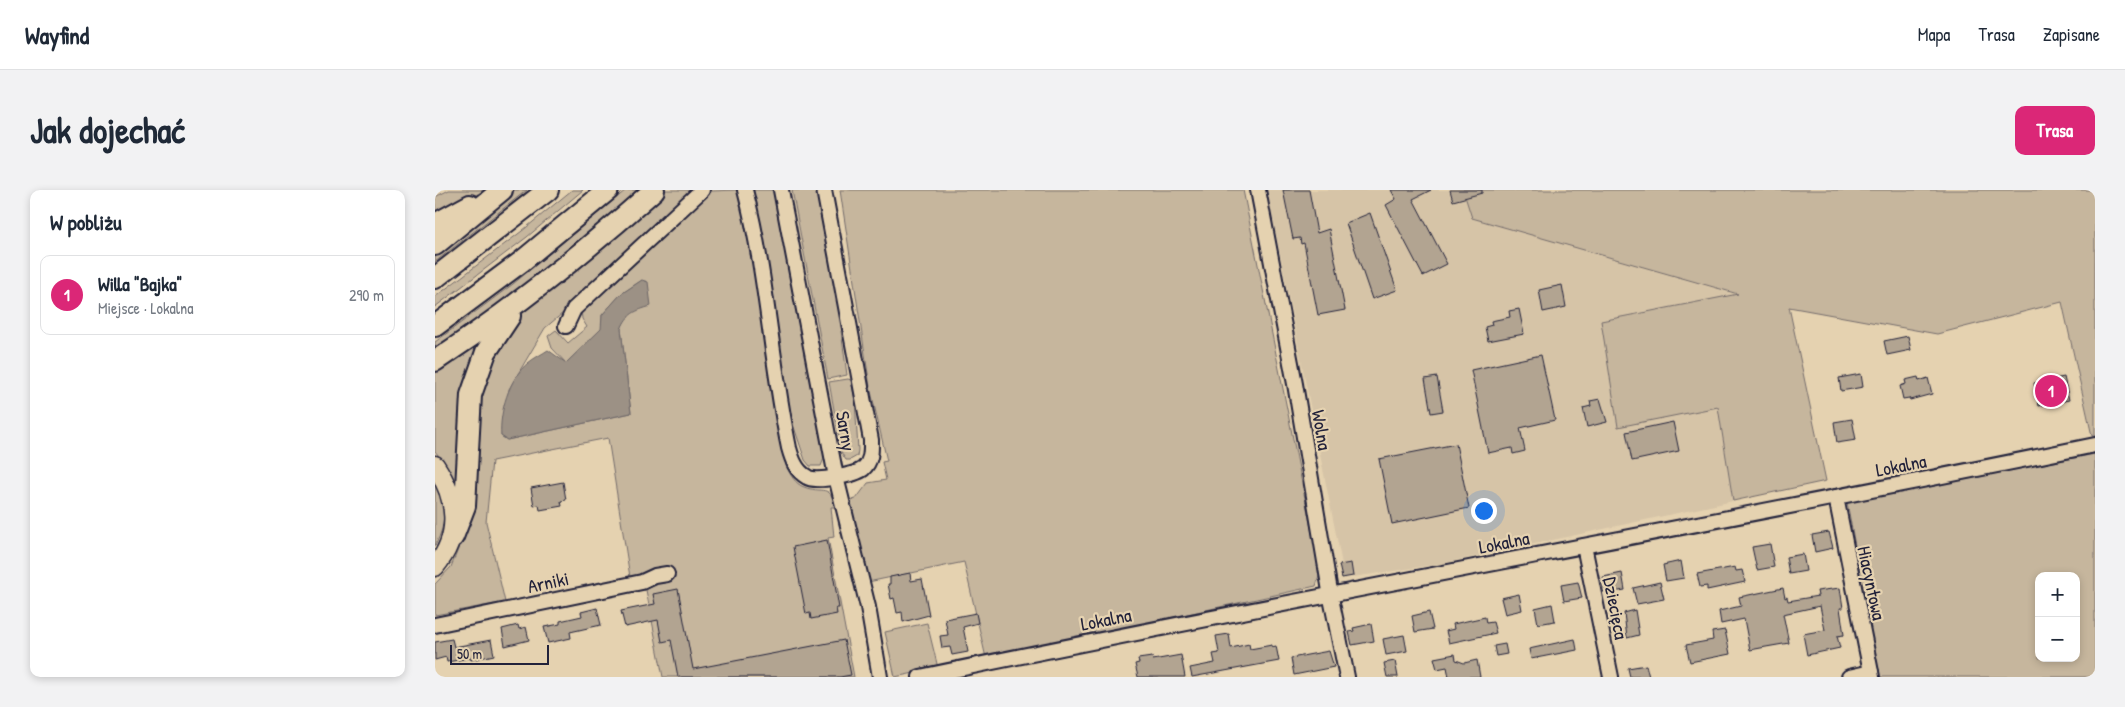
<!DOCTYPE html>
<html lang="pl">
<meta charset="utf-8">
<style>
body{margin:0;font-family:"Patrick Hand",sans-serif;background:#f2f2f3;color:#1f2937}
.controls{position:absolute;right:15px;bottom:15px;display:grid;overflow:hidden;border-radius:10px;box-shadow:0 2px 8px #0003}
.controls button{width:45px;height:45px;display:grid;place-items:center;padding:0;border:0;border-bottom:1px solid #e0e1e3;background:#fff;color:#1f2937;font:25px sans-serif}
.scale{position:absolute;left:15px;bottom:12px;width:99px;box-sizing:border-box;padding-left:5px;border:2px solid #22223b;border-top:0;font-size:14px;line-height:18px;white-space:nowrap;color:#22223b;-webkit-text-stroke:4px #e5d2b0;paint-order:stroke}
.you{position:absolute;left:1048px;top:320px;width:18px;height:18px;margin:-12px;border:4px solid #fff;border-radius:50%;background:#1a73e8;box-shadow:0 0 0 8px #1a73e833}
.badge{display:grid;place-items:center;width:32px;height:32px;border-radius:50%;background:#db2777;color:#fff;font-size:16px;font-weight:700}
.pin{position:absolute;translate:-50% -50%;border:2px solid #fff;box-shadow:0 1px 5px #0006}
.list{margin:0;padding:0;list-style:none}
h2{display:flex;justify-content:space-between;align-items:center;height:65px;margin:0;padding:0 20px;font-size:21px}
h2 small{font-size:16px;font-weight:400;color:#747a83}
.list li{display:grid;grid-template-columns:32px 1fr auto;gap:15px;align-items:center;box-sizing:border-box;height:80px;margin:0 10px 10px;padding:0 10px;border:1px solid #e0e1e3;border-radius:10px}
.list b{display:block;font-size:19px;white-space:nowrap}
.list p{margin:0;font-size:16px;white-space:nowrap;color:#747a83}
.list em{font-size:16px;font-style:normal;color:#747a83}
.map{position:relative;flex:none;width:1660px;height:487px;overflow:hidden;border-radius:10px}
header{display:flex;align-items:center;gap:30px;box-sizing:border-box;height:70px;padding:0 25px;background:#fff;border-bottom:1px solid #e0e1e3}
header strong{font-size:24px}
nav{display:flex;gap:28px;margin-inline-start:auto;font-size:18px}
.intro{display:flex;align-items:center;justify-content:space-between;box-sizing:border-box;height:120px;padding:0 30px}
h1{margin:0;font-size:35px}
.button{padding:12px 22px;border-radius:10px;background:#db2777;color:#fff;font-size:18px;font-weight:700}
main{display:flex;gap:30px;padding:0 30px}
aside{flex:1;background:#fff;border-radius:10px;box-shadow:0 2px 8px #0003}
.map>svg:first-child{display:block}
.built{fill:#d6c4a7}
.green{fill:#c6b69d;stroke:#746c6c;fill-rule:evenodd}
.water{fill:#9c9185;stroke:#6b6567}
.building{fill:#b2a491;stroke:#22223b}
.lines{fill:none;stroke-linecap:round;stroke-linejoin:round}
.minor-casing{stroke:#22223b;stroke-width:18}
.major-casing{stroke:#22223b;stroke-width:21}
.highway-casing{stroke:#22223b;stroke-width:24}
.minor{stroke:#e5d2b0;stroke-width:14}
.major{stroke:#e5d2b0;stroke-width:18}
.highway{stroke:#e5d2b0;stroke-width:20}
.labels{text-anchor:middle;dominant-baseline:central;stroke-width:4.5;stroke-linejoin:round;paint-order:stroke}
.street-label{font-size:19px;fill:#22223b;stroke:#e5d2b0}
</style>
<header>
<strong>Wayfind</strong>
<nav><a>Mapa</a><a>Trasa</a><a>Zapisane</a></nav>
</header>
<div class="intro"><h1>Jak dojechać</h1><a class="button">Trasa</a></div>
<main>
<aside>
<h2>W pobliżu<small></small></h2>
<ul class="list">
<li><span class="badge">1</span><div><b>Willa &quot;Bajka&quot;</b><p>Miejsce · Lokalna</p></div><em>290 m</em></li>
</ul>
</aside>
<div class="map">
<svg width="1660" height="487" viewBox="0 0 1660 487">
<rect width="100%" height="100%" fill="#e5d2b0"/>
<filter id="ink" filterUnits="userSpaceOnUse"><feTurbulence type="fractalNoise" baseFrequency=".02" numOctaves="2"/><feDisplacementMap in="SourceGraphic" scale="10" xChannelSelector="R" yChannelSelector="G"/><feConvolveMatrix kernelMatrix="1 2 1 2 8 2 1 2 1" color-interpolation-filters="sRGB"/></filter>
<g filter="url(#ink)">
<path class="built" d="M832 0H1028L1037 28 1304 105 1166 131 1283 217 1298 311 1006 374 918 387 916 373 907 374Z"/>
<g class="green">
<path d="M14 0H50L0 27V7Z"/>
<path d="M80 0H92L0 72V62Z"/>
<path d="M137 0H148L92 47 0 117V107L87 41Z"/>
<path d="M191 0H205L133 62 0 162V152L78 94Z"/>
<path d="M229 0H259L141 112 110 138 74 199 66 246 72 250 196 223 186 139 191 127 198 121 207 90 186 104 167 125V139L131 173 117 158 113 146 121 140 133 153 152 137 147 129 146 119 265 9 277 1 302 0 306 3 308 12 351 276C355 284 360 294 369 297 386 304 396 293 400 317H396L399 347 393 348 419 487H228L211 400 228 390 230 381 195 387 173 248 57 271 51 332 70 412 0 425V394L16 377 28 347 42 227 49 188 71 144 88 123 111 101Z"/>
<path d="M317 0H338L390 266 386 276H375L370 270 355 225 328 50Z"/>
<path d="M357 0H382L395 63 408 140 406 141 412 185 393 189Z"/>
<path d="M405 0H808L885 383 881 396 551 468 529 372 433 392 415 310 421 309 433 293 451 290 447 272 452 271 435 197Z"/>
<path d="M1028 0H1660V246H1657L1627 112 1502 144 1354 117 1391 291 1298 311 1283 217 1183 237 1166 131 1303 104 1037 28Z"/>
<path d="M52 140 25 296 21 298 13 278 0 261V176Z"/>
<path d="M413 189 416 190 420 210 423 260 422 266 415 270H411L407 264 394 192Z"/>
<path d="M1660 264V487H1444L1412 312ZM1604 386H1641V468H1604Z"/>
<path d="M0 286C10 315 14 328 0 356Z"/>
<path d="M492 433 503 478 460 487 450 442Z"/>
</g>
<path class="water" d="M207 90 213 92 216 116C200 121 193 123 186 139L196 223 72 250 66 246C64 223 74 188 93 173 99 168 107 164 113 160L131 173 166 139 167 125 186 104Z"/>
<g class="building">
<path d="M848 0H874L882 43 894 39 910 120 883 125 869 53 866 54 865 48 858 49Z"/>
<path d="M956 0H996L978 9 1012 74 988 86 951 15 961 9Z"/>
<path d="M1015 0H1047V3L1018 11Z"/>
<path d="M935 23 962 100 937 109 911 33Z"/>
<path d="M1127 95 1131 117 1108 122 1104 100Z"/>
<path d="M1084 119 1089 144 1053 151 1050 137 1057 135 1056 131 1075 127 1074 121Z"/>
<path d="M1473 146 1476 160 1452 165 1449 151Z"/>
<path d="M1106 165 1120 230 1085 238 1090 261 1078 264 1077 258 1053 263 1036 180Z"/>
<path d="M1426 184 1428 197 1406 201 1404 188Z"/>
<path d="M1002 187 1008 221 996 223 990 189Z"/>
<path d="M1483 187 1484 191 1493 188 1497 204 1475 210 1474 208 1468 209 1465 196 1471 194 1470 190Z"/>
<path d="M1629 187 1634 210 1604 216 1599 193Z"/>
<path d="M1165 209 1172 232 1152 237 1148 218 1156 216 1155 211Z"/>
<path d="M1417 229 1421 250 1402 253 1399 232Z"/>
<path d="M1238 232 1244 261 1197 271 1191 242Z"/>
<path d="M1021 254 1034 318 957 334 944 269Z"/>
<path d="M128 292 131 310 126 311 127 316 105 320 104 315 99 316 96 298Z"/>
<path d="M1394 342 1398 358 1380 362 1377 345Z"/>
<path d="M392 350 404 418H401L402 424 376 429 375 423 371 424 358 357Z"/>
<path d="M1335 354 1339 377 1322 380 1317 357Z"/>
<path d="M1368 364 1371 381 1354 384 1351 367Z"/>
<path d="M1246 371 1249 388 1231 391 1228 375Z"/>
<path d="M916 373 918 386 907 388 904 375Z"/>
<path d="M1300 377 1301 381 1307 380 1310 392 1272 400V396L1265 397 1262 384Z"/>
<path d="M475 383 476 391 487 389 494 425 468 432 467 422 462 423 459 408 456 409 453 394H455V387Z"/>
<path d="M1187 383 1190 400 1172 403V401L1168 402 1166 390H1169L1168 387Z"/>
<path d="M1143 392 1147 408 1129 411 1126 395Z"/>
<path d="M1225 392 1229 409 1202 414 1198 398Z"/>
<path d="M1348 398 1350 408 1352 407 1353 411 1383 406 1382 401 1405 398 1408 418H1405L1409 445 1402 446 1405 458 1372 465 1368 444 1390 440 1385 416 1348 424 1354 453 1331 457 1315 460 1309 429 1286 434 1284 421 1306 416 1304 407Z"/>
<path d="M243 399 258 479 409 450 416 485 405 487H243L236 450 227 452 223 430 190 437 186 421 220 414 218 404Z"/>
<path d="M1084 404 1087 420 1070 424 1066 408Z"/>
<path d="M1117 414 1120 431 1103 434 1100 418Z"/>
<path d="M162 418 166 435 135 442 136 448 113 453 109 437 125 434V431L147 426 146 422Z"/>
<path d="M1200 420 1204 445 1192 448 1189 423Z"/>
<path d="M994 422 998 439 980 442 977 426Z"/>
<path d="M541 423 543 433 528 437 533 462 517 465 515 457 507 458 505 446 513 445 510 429Z"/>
<path d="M1050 427 1051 433 1058 432 1061 443 1014 453 1011 441 1019 439 1018 434Z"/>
<path d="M936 434 939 451 917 455 914 442 919 441 918 438Z"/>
<path d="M83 435 84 439 91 437 94 450 70 456 67 439Z"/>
<path d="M1290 440 1295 464 1255 472 1251 455 1278 450 1277 442Z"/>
<path d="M794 444 796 458 814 454 815 459 837 455V457L841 456 844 471 757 487 755 478 780 473 778 464 784 463 781 446Z"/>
<path d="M969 445 972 461 951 465 948 449Z"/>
<path d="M17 449 19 457 56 450 59 465 36 470 35 468 12 472 11 467 0 470V452Z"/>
<path d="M1140 449 1142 460 1096 469 1094 459Z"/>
<path d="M1070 454 1072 464 1061 466 1059 456Z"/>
<path d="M894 461 899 477 859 485 856 468Z"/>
<path d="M1020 464 1021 470 1029 473 1042 470 1045 487H1014L1012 477 1002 479 999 468Z"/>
<path d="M746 465 750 487H703L700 474 704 473 703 469 717 467 718 470Z"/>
<path d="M960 471 963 487H952L949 473Z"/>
<path d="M1211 475 1214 487H1195L1193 478Z"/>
</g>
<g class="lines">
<defs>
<g id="minor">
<path d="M310 0C332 84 336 172 354 258 357 269 361 281 372 287 380 293 420 285 428 279 437 271 436 260 436 250L389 0"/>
<path d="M346 0 401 287 433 417 445 487"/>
<path d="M823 0 860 194 897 413 912 487"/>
<path d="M131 136 139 119 267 0"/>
<path d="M1401 307 1437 487"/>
<path d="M1149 356 1176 487"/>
<path d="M0 435 207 392 220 386 232 384"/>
<path d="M485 487C875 405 1269 336 1660 255"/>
<path d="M1414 487 1436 482"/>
</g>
<path id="major" d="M0 275C22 308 27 345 0 377"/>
<g id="highway">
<path d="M0 34 35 15"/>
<path d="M0 55 67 0"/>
<path d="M0 88 113 0"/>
<path d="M0 136 86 72 173 0"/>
<path d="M0 171C77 120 150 62 219 0"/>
<path d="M18 347 30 316 36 205 51 162 75 126"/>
</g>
</defs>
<use href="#minor" class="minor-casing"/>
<use href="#major" class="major-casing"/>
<use href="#highway" class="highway-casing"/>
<use href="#minor" class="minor"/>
<use href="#major" class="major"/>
<use href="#highway" class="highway"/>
</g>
</g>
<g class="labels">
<g class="street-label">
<text transform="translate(887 240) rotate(80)">Wolna</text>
<text transform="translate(411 241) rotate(80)">Sarny</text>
<text transform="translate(1466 275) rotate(-11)">Lokalna</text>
<text transform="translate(1069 352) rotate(-11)">Lokalna</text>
<text transform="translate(113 392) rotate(-12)">Arniki</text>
<text transform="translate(1437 393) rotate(78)">Hiacyntowa</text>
<text transform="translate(1181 418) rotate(79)">Dziecięca</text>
<text transform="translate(671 429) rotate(-11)">Lokalna</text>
</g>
</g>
</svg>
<div class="controls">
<button>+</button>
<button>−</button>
</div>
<div class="scale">50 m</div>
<div class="you"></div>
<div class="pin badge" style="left:1616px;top:201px">1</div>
</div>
</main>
